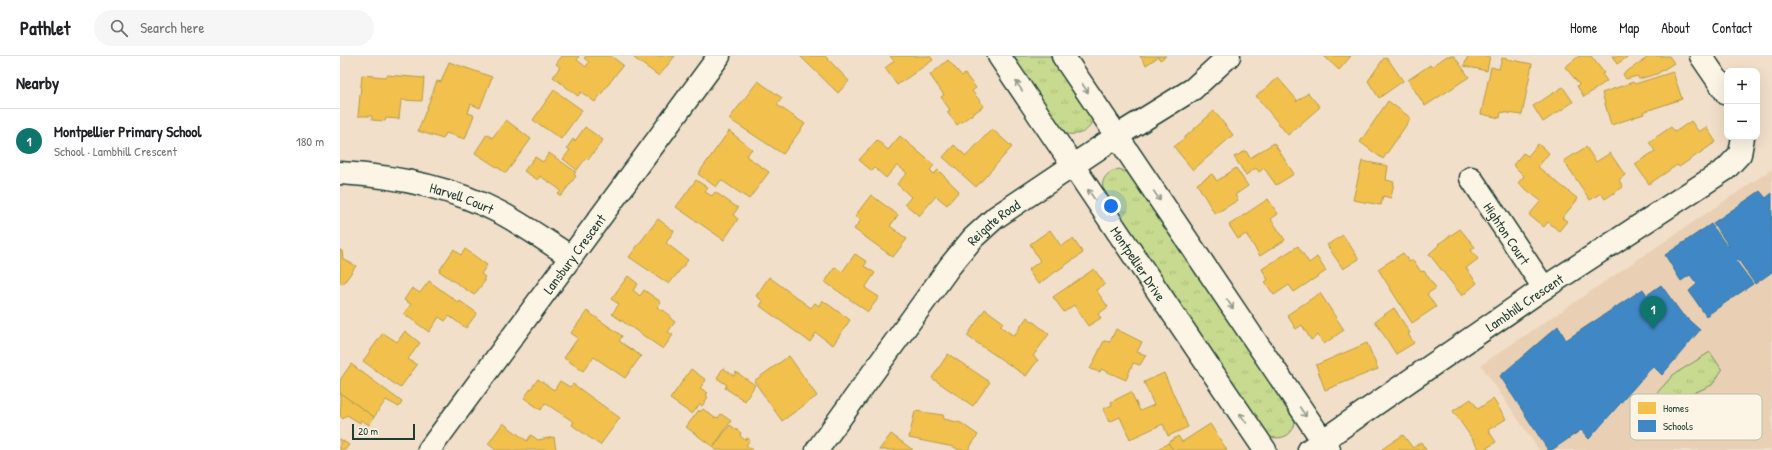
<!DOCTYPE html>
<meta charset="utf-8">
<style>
body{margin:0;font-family:"Patrick Hand",sans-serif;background:#f6f6f6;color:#202124}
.controls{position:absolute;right:12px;top:12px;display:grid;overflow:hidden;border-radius:8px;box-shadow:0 4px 16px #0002}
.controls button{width:36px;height:36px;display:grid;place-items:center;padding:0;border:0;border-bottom:1px solid #e0e0e0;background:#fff;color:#202124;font:20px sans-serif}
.scale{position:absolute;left:12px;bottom:10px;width:63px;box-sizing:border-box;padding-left:4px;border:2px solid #1f3d34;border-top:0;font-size:11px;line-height:14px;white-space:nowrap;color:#1f3d34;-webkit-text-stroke:3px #fcf5e5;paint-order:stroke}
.you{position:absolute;left:771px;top:150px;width:14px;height:14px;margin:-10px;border:3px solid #fff;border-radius:50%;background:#1a73e8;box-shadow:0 0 0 6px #1a73e833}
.badge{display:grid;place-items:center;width:26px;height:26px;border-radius:50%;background:#0f766e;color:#fff;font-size:13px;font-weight:700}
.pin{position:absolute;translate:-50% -33px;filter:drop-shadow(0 1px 2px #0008)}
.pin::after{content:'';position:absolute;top:21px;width:14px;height:12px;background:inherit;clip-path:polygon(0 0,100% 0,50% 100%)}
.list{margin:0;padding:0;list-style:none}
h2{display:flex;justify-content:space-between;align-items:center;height:52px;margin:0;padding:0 16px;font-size:17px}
h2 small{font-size:13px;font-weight:400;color:#757577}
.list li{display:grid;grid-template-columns:26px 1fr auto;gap:12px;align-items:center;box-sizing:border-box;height:64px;padding:0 16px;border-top:1px solid #e0e0e0}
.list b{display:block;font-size:15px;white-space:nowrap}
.list p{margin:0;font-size:13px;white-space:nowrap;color:#757577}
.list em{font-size:13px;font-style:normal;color:#757577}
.icon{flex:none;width:22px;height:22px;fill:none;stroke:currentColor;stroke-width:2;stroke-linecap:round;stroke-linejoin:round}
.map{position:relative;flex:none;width:1432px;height:394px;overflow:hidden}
header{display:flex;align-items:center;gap:24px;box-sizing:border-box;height:56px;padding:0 20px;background:#fff;border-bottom:1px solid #e0e0e0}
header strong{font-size:19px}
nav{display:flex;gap:22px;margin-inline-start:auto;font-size:14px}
.search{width:280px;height:36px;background:#f6f6f6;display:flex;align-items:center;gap:10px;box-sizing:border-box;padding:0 14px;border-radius:22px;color:#757577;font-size:15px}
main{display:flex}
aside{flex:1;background:#fff}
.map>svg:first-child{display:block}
.built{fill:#e9d0b5}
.grass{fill:url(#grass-tufts);stroke:#738c62}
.homes{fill:#f2c14e;stroke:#b39946}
.schools{fill:#3f88c5;stroke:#35729a}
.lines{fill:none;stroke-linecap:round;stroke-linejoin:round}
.minor-casing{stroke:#1f3d34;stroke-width:25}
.minor{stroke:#fcf5e5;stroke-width:22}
.oneway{stroke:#8e998c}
.labels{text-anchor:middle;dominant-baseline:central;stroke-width:4;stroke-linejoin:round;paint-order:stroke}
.street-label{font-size:14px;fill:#1f3d34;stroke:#fcf5e5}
.key{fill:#fcf5e5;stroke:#babeb0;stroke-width:1}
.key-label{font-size:11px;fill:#1f3d34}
</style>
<header>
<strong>Pathlet</strong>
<div class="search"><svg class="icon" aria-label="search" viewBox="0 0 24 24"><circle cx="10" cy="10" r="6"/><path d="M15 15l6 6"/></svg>Search here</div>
<nav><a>Home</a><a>Map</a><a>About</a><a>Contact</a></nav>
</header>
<main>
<aside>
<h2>Nearby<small></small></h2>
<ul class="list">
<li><span class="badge">1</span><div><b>Montpellier Primary School</b><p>School · Lambhill Crescent</p></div><em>180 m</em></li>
</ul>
</aside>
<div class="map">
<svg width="1432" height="394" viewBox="0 0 1432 394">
<defs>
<pattern id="grass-tufts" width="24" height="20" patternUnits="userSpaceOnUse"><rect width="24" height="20" fill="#c7da8f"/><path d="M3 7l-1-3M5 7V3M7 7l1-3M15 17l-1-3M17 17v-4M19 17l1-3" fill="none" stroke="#aabc7c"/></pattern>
</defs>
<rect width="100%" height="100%" fill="#f1dfc9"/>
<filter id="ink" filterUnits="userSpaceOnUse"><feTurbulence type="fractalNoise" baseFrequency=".025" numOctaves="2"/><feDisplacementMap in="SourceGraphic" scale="8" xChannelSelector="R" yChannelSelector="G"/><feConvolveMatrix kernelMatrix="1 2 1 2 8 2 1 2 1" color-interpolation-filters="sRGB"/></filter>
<g filter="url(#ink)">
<path class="built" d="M1432 113V394H1199L1141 309Z"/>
<g class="grass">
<path d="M670 0H713L751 58C755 76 737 81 723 77Z"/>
<path d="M779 113 792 118 954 357C958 375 947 385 929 381L764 140C760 125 764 117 779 113Z"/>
<path d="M1370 296 1382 314 1372 329 1345 341 1317 366 1308 352V347L1333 319Z"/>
</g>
<g class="homes">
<path d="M222 0H239L237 4 246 11 249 6 244 2 246 0H271L283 9 255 46 241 36 238 40 213 21 220 11 216 8Z"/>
<path d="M296 0H335L319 20 294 2Z"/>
<path d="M460 0H485L509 25 498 37Z"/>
<path d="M550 0H590L593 4 557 29 545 12 554 5Z"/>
<path d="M800 0H826L820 4 818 1 806 9Z"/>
<path d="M984 0H1011L999 14Z"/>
<path d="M1107 0H1114L1129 21 1085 50 1068 24 1090 9 1091 11Z"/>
<path d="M1128 0H1150L1147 15 1124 10Z"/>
<path d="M1239 0H1251L1264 17 1262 18 1267 25 1244 41 1237 30 1239 28 1225 11Z"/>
<path d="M1272 0H1289L1277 8Z"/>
<path d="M1310 0H1329L1334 7 1317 18 1299 23 1297 20 1286 23 1283 18Z"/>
<path d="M1044 2 1048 3 1063 25 1039 42 1028 25Z"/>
<path d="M1162 2 1192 8 1182 59 1161 56 1160 62 1141 58 1151 11 1159 13Z"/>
<path d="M608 4 622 20 625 18 636 32 632 35 644 50 617 69 607 56 610 54 601 41 604 39 590 19Z"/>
<path d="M109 6 152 21 140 52 131 48 128 57 134 59 125 83 106 77 103 83 78 75 97 25 101 26Z"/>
<path d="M1333 16 1342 43 1303 56 1304 58 1271 69 1262 37 1293 26 1295 28Z"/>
<path d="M22 19 46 21 47 19 84 22 82 45 61 44 59 63 46 62 45 65 32 64V60H18Z"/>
<path d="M938 22 957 44 956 46 968 37 980 51 948 79 916 40Z"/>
<path d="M418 25 442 42 437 49 465 68 443 98 389 63Z"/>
<path d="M1223 31 1233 46 1203 66 1193 50Z"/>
<path d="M214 34 242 54 221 83 193 64Z"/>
<path d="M1048 45 1071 62 1043 103 1020 86Z"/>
<path d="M874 55 893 79 853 114 834 91Z"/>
<path d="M166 64 191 83 166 117 135 97 147 78 152 82Z"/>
<path d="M1351 65 1359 76 1366 71 1376 86 1339 111 1337 109 1309 128 1295 108 1315 95 1309 86 1331 71 1335 76Z"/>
<path d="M245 71 263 84 248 104 246 102 237 114 223 103 230 94 227 92 233 83 235 85Z"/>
<path d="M652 73 672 91 636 131 603 101 614 89 626 100Z"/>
<path d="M389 75 412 93 406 100 429 116 409 143 381 124 376 131 358 118Z"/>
<path d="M560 80 594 109 590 114 594 118 598 114 619 135 607 149 596 140 579 160 565 148 571 141 557 128 567 117 557 109 546 122 535 112 532 115 519 104 537 84 548 94Z"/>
<path d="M934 87 954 118 936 129 924 112 919 116 916 112 906 119 894 101 906 95 910 102Z"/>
<path d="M1198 88 1209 97 1198 111 1238 143 1222 162 1227 165 1219 175 1208 166 1204 171 1189 159 1201 145 1178 127 1184 120 1173 109 1183 97 1188 100Z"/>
<path d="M1246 91 1256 106 1270 97 1285 119 1279 124 1283 131 1265 143 1261 137 1250 144 1224 105Z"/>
<path d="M209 97 236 116 234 118 236 120 221 140 218 138 221 135 215 130 200 120 198 124 184 115 195 101 203 106Z"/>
<path d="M1022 105 1048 110 1046 124 1054 126 1051 142 1043 140 1041 149 1013 144Z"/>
<path d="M896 112 908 130 895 139 898 144 875 158 857 128 872 118 877 125Z"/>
<path d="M356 124 368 132 365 136 372 140 375 136 398 152 393 159 398 163 384 184 336 151Z"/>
<path d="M531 139 558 159 550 170 567 183 553 201 514 173 521 164 515 160Z"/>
<path d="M928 143 938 158 931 163 945 184 920 200 906 178 898 183 889 169Z"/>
<path d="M318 163 334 175 326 187 348 204 329 228 289 201Z"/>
<path d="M1120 173 1135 191 1131 194 1138 203 1126 212 1137 227 1122 240 1089 198 1099 189 1098 188Z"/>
<path d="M710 174 721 190 733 183 743 197 698 228 688 214 700 205 690 188Z"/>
<path d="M1003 179 1019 203 1003 213 987 189Z"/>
<path d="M958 190 969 207 977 201 986 215 954 236 949 229 934 239 925 226 928 224 922 213Z"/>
<path d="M114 193 121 199 125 193 147 209 141 218 145 221 143 224 145 225 134 239 99 215Z"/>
<path d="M0 194 2 195 3 203 16 210 3 228 0 227Z"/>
<path d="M1063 197 1069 206 1073 204 1081 216 1084 215 1096 232 1087 238 1096 251 1072 267 1038 213Z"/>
<path d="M515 198 527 206 524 210 535 217 525 232 539 241 528 256 485 226 495 211 502 216Z"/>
<path d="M754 213 765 228 756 234 768 251 758 258 761 262 748 270 734 249 724 256 713 241Z"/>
<path d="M288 220 298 228 293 234 300 240 304 234 321 246 317 251 322 255 323 254 331 260 330 262 335 266 328 276 333 279 323 293 272 258 279 248 271 243Z"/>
<path d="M429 221 471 252 475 247 479 250 482 244 510 264 493 289 476 277 470 286 420 250 423 245 416 240Z"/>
<path d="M89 225 119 247 120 245 137 257 126 272 109 260 105 265 99 261 89 276 64 258 71 248 64 244 72 232 80 237Z"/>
<path d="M980 237 1004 274 984 288 978 279 971 284 962 269 956 273 947 259Z"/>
<path d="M1054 252 1070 277 1068 278 1074 287 1056 298 1035 265Z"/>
<path d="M645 253 663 266 660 270 674 280 687 261 709 278 693 300 698 304 686 320 627 280Z"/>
<path d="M247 255 282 280 279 285 301 300 285 322 254 301 243 315 224 302 238 282 231 277Z"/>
<path d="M776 273 802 286 797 296 806 299 800 309 793 307 786 324 761 313 760 316 750 313 764 285 770 286Z"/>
<path d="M65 275 80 287 68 303 77 309 60 332 23 305 43 277 57 286Z"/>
<path d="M1027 287 1038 313 985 334 976 309Z"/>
<path d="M608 298 650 326 633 350 592 322Z"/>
<path d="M449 300 477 340 442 365 414 325Z"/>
<path d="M11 308 62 346 59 351 46 344 34 361 0 337V324Z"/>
<path d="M383 312 394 320 396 316 415 329 405 345 385 332 387 329 377 322Z"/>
<path d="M351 313 366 324 360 332 368 337 366 339 368 341 362 350 360 348 352 358 330 343Z"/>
<path d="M824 317 848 371 828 380 823 368 790 383 780 361 769 366 763 353 772 349 771 346 791 336 800 355 814 349 804 326Z"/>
<path d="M198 323 214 334 220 325 230 331 233 328 280 362 260 389 232 369 234 366 205 347 201 354 184 342Z"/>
<path d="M0 337 34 361 29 369 21 364 20 367 7 359 3 363 0 360Z"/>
<path d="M1131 343 1138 353 1153 343 1166 363 1148 374 1156 386 1144 394H1140L1113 355Z"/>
<path d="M363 353 375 362 376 361 378 362 381 358 391 365 373 391 346 371 359 354 360 356Z"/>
<path d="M575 355 603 359 604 363 621 367 638 379 628 394H619L614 391 569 382Z"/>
<path d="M163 367 187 385 191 379 198 384 214 381 216 394H156L148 388Z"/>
<path d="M870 368 887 394H833L828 387 838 380 842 386Z"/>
<path d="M390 369 401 377 400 380 405 384 407 382 410 384 406 389 413 394H376L373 392Z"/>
<path d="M551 378 573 394H539Z"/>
<path d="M1063 379 1073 392 1081 386 1086 394H1043L1042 393Z"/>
<path d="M0 383 9 389 5 394H0Z"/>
<path d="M828 387 833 394H818Z"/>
</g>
<g class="schools">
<path d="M1420 135 1426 142 1432 137V216L1415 228 1398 203 1396 205 1413 228 1366 260 1349 235 1357 228 1350 219 1341 225 1325 199 1371 168 1387 190H1389L1373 167Z"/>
<path d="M1321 229 1342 258 1360 274 1322 319 1313 310 1249 383 1241 374 1212 394H1208L1160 320 1218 270 1226 284 1303 233 1307 239Z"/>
</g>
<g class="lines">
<defs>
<g id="minor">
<path id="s1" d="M659 0 925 394"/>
<path d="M723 0 989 394"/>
<path d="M1361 0 1387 38"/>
<path id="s2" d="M0 117C56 120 111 131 161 157 185 170 208 186 231 201"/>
<path id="s3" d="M1131 122 1204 232"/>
<path id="s4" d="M89 394 379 0"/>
<path id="s5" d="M477 394 610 210 633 182 656 161 777 80 853 33 889 0"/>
<path id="s6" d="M969 394 1204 232 1386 113 1400 98 1403 81"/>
</g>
</defs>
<use href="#minor" class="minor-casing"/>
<use href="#minor" class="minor"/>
</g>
<defs><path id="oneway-shaft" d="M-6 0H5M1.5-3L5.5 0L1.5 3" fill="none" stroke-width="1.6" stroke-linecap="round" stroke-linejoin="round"/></defs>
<g class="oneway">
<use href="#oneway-shaft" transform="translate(679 30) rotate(-124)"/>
<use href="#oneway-shaft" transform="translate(745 32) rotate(56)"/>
<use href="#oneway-shaft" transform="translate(751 138) rotate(-124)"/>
<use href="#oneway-shaft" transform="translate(817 140) rotate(56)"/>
<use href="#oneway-shaft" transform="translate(890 248) rotate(56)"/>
<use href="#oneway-shaft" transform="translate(963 356) rotate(56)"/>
<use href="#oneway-shaft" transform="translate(903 362) rotate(-124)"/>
</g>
</g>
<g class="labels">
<g class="street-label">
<text stroke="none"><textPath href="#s2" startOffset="125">Harvell Court</textPath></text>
<text stroke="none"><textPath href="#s5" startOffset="289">Reigate Road</textPath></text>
<text stroke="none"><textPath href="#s3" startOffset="66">Highton Court</textPath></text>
<text stroke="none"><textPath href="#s4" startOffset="244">Lansbury Crescent</textPath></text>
<text stroke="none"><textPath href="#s1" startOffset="250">Montpellier Drive</textPath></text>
<text stroke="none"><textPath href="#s6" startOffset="261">Lambhill Crescent</textPath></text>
</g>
</g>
<rect x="1290" y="338" width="132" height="46" rx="6" class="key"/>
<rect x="1298" y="346" width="18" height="12" fill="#f2c14e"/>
<rect x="1298" y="364" width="18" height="12" fill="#3f88c5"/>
<g class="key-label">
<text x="1323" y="356">Homes</text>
<text x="1323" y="374">Schools</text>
</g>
</svg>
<div class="controls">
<button>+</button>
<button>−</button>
</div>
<div class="scale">20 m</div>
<div class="you"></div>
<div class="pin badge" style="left:1313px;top:273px">1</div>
</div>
</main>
